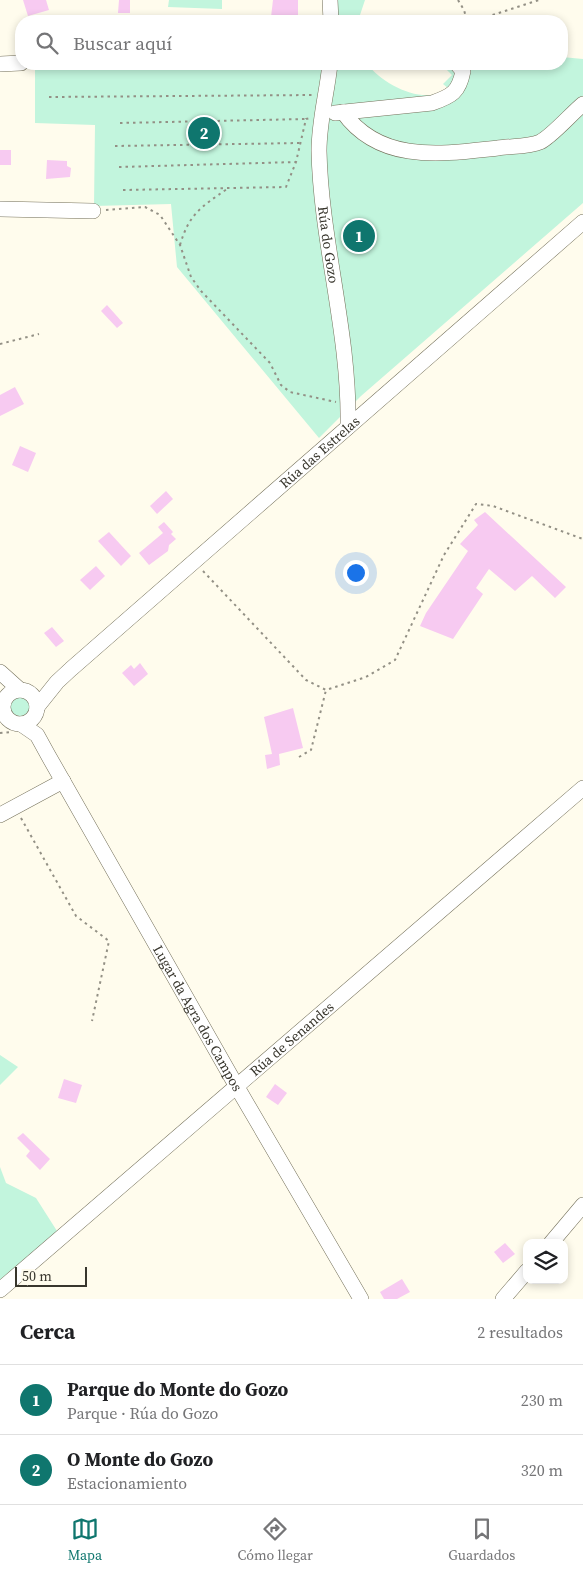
<!DOCTYPE html>
<html lang="es">
<meta charset="utf-8">
<style>
body{margin:0;font-family:"Source Serif 4",serif;background:#f6f6f6;color:#202124}
.controls{position:absolute;right:15px;bottom:15px;display:grid;overflow:hidden;border-radius:10px;box-shadow:0 2px 8px #0003}
.controls button{width:45px;height:45px;display:grid;place-items:center;padding:0;border:0;border-bottom:1px solid #e0e0e0;background:#fff;color:#202124;font:25px sans-serif}
.scale{position:absolute;left:15px;bottom:12px;width:72px;box-sizing:border-box;padding-left:5px;border:2px solid #38362d;border-top:0;font-size:14px;line-height:18px;white-space:nowrap;color:#38362d;-webkit-text-stroke:4px #fffced;paint-order:stroke}
.you{position:absolute;left:355px;top:572px;width:18px;height:18px;margin:-12px;border:4px solid #fff;border-radius:50%;background:#1a73e8;box-shadow:0 0 0 8px #1a73e833}
.badge{display:grid;place-items:center;width:32px;height:32px;border-radius:50%;background:#0f766e;color:#fff;font-size:16px;font-weight:700}
.pin{position:absolute;translate:-50% -50%;border:2px solid #fff;box-shadow:0 1px 5px #0006}
.list{margin:0;padding:0;list-style:none}
h2{display:flex;justify-content:space-between;align-items:center;height:65px;margin:0;padding:0 20px;font-size:21px}
h2 small{font-size:16px;font-weight:400;color:#757577}
.list li{display:grid;grid-template-columns:32px 1fr auto;gap:15px;align-items:center;box-sizing:border-box;height:70px;padding:0 20px;border-top:1px solid #e0e0e0}
.list b{display:block;font-size:19px;white-space:nowrap}
.list p{margin:0;font-size:16px;white-space:nowrap;color:#757577}
.list em{font-size:16px;font-style:normal;color:#757577}
.icon{flex:none;width:28px;height:28px;fill:none;stroke:currentColor;stroke-width:2;stroke-linecap:round;stroke-linejoin:round}
.map{position:relative;flex:none;width:583px;height:1299px;overflow:hidden}
.search{position:absolute;background:#fff;box-shadow:0 2px 8px #0003;left:15px;right:15px;top:15px;height:55px;display:flex;align-items:center;gap:12px;box-sizing:border-box;padding:0 18px;border-radius:20px;color:#757577;font-size:19px}
.sheet{height:205px;background:#fff}
nav{display:flex;justify-content:space-around;align-items:center;box-sizing:border-box;height:70px;border-top:1px solid #e0e0e0;background:#fff;font-size:14px;color:#757577}
nav a{display:grid;justify-items:center;gap:2px}
nav .on{color:#0f766e}
.map>svg:first-child{display:block}
.green{fill:#c2f5dd}
.building{fill:#f7caf1}
.lines{fill:none;stroke-linecap:round;stroke-linejoin:round}
.minor-casing{stroke:#74705a;stroke-width:16}
.path{stroke:#939085;stroke-width:2;stroke-dasharray:2.5 4;stroke-linecap:butt}
.minor{stroke:#fff;stroke-width:15}
.labels{text-anchor:middle;dominant-baseline:central;stroke-width:4;stroke-linejoin:round;paint-order:stroke}
.street-label{font-size:14px;fill:#38362d;stroke:#fffced}
</style>
<div class="map">
<svg width="583" height="1299" viewBox="0 0 583 1299">
<rect width="100%" height="100%" fill="#fffced"/>
<g class="green">
<path d="M169 0H222V9L168 7Z"/>
<path d="M325 0H365L358 21H324Z"/>
<path d="M562 57 583 59V203L361 396 319 438 177 267 171 204 94 206 95 125 35 123V68L323 69 324 64H367C384 85 423 106 449 89L443 84 452 75 446 69 450 64H562Z"/>
<circle cx="20" cy="705" r="11"/>
<path d="M0 1055 18 1067 0 1085Z"/>
<path d="M0 1167 6 1183 36 1198 57 1231 0 1280Z"/>
</g>
<g class="building">
<path d="M23 0H46L49 10 28 16Z"/>
<path d="M119 0H130V13H118Z"/>
<path d="M273 0H298V18L271 17Z"/>
<rect x="0" y="150" width="11" height="15"/>
<path d="M47 160 67 161V166L71 168 70 177 46 179Z"/>
<path d="M107 305 123 323 117 328 101 311Z"/>
<path d="M15 387 24 404 0 416V395Z"/>
<path d="M20 446 36 453 28 472 12 465Z"/>
<path d="M166 491 173 499 157 514 150 506Z"/>
<path d="M485 512 566 587 555 598 532 576 515 591 489 569 476 588 483 594 453 639 420 626 426 613 468 551 460 544 478 525 474 520Z"/>
<path d="M164 522 173 532 171 534 176 539 169 545 168 551 149 565 139 553 163 533 158 527Z"/>
<path d="M109 532 131 556 121 566 98 541Z"/>
<path d="M96 566 105 576 90 590 80 580Z"/>
<path d="M52 627 64 641 56 647 44 633Z"/>
<path d="M140 663 148 674 134 686 122 673 131 665 134 669Z"/>
<path d="M293 708 303 748 279 754 280 765 267 769 265 755 272 754 264 717Z"/>
<path d="M64 1079 82 1085 76 1103 58 1098Z"/>
<path d="M275 1084 287 1093 278 1105 266 1097Z"/>
<path d="M23 1133 50 1159 40 1170 26 1156 30 1151 17 1138Z"/>
<path d="M505 1243 515 1254 503 1263 494 1252Z"/>
<path d="M402 1279 410 1292 397 1299H384L380 1292Z"/>
</g>
<g class="lines">
<defs>
<g id="minor">
<path d="M330 0 331 21"/>
<path d="M0 64 21 63"/>
<path id="s1" d="M330 64C327 93 319 121 319 151 321 243 350 334 348 427"/>
<path d="M343 112C380 164 442 154 498 148 510 146 529 147 540 142 551 137 572 113 583 104"/>
<path d="M335 113 432 103C452 96 459 92 463 71L457 64"/>
<path d="M0 209 93 211"/>
<path d="M0 672 20 690"/>
<circle cx="20" cy="707" r="17"/>
<path id="s2" d="M37 707 57 682 71 669 583 222"/>
<path id="s3" d="M21 724 37 735 48 755 237 1087 361 1299"/>
<path d="M0 815 63 781"/>
<path d="M551 1243 583 1205"/>
<path id="s4" d="M0 1290 583 788"/>
<path d="M503 1299 527 1271"/>
</g>
</defs>
<use href="#minor" class="minor-casing"/>
<g class="path">
<path d="M458 0 464 10 467 21"/>
<path d="M474 21 539 0"/>
<path d="M49 97 314 95"/>
<path d="M120 123 305 119"/>
<path d="M115 146 300 143"/>
<path d="M119 167 296 162"/>
<path d="M123 190 286 187 296 162 306 119 310 118"/>
<path d="M106 210 145 207 160 215 180 245 191 277 201 291 270 363 281 385 290 392 336 402"/>
<path d="M180 245C189 214 201 207 227 189"/>
<path d="M0 344 39 334"/>
<path d="M203 571 306 680 326 690 366 677 395 660 444 555 476 504 493 506 583 539"/>
<path d="M0 733 11 732"/>
<path d="M299 757 311 750 326 690"/>
<path d="M21 818 76 916 109 941 92 1021"/>
</g>
<use href="#minor" class="minor"/>
</g>
<g class="labels">
<g class="street-label">
<text stroke="none"><textPath href="#s1" startOffset="182">Rúa do Gozo</textPath></text>
<text stroke="none"><textPath href="#s2" startOffset="381">Rúa das Estrelas</textPath></text>
<text stroke="none"><textPath href="#s3" startOffset="345">Lugar da Agra dos Campos</textPath></text>
<text stroke="none"><textPath href="#s4" startOffset="385">Rúa de Senandes</textPath></text>
</g>
</g>
</svg>
<div class="controls">
<button><svg class="icon" aria-label="layers" viewBox="0 0 24 24"><path d="M12 4l9 5-9 5-9-5zM3 14l9 5 9-5"/></svg></button>
</div>
<div class="scale">50 m</div>
<div class="you"></div>
<div class="pin badge" style="left:359px;top:236px">1</div>
<div class="pin badge" style="left:204px;top:133px">2</div>
<div class="search"><svg class="icon" aria-label="search" viewBox="0 0 24 24"><circle cx="10" cy="10" r="6"/><path d="M15 15l6 6"/></svg>Buscar aquí</div>
</div>
<section class="sheet">
<h2>Cerca<small>2 resultados</small></h2>
<ul class="list">
<li><span class="badge">1</span><div><b>Parque do Monte do Gozo</b><p>Parque · Rúa do Gozo</p></div><em>230 m</em></li>
<li><span class="badge">2</span><div><b>O Monte do Gozo</b><p>Estacionamiento</p></div><em>320 m</em></li>
</ul>
</section>
<nav>
<a class="on"><svg class="icon" aria-label="map" viewBox="0 0 24 24"><path d="M3 6l6-2 6 2 6-2v14l-6 2-6-2-6 2zM9 4v14M15 6v14"/></svg>Mapa</a>
<a><svg class="icon" aria-label="directions" viewBox="0 0 24 24"><path d="M12 3l9 9-9 9-9-9zM9 14v-3h6M13 9l2 2-2 2"/></svg>Cómo llegar</a>
<a><svg class="icon" aria-label="saved" viewBox="0 0 24 24"><path d="M7 4h10v16l-5-4-5 4z"/></svg>Guardados</a>
</nav>
